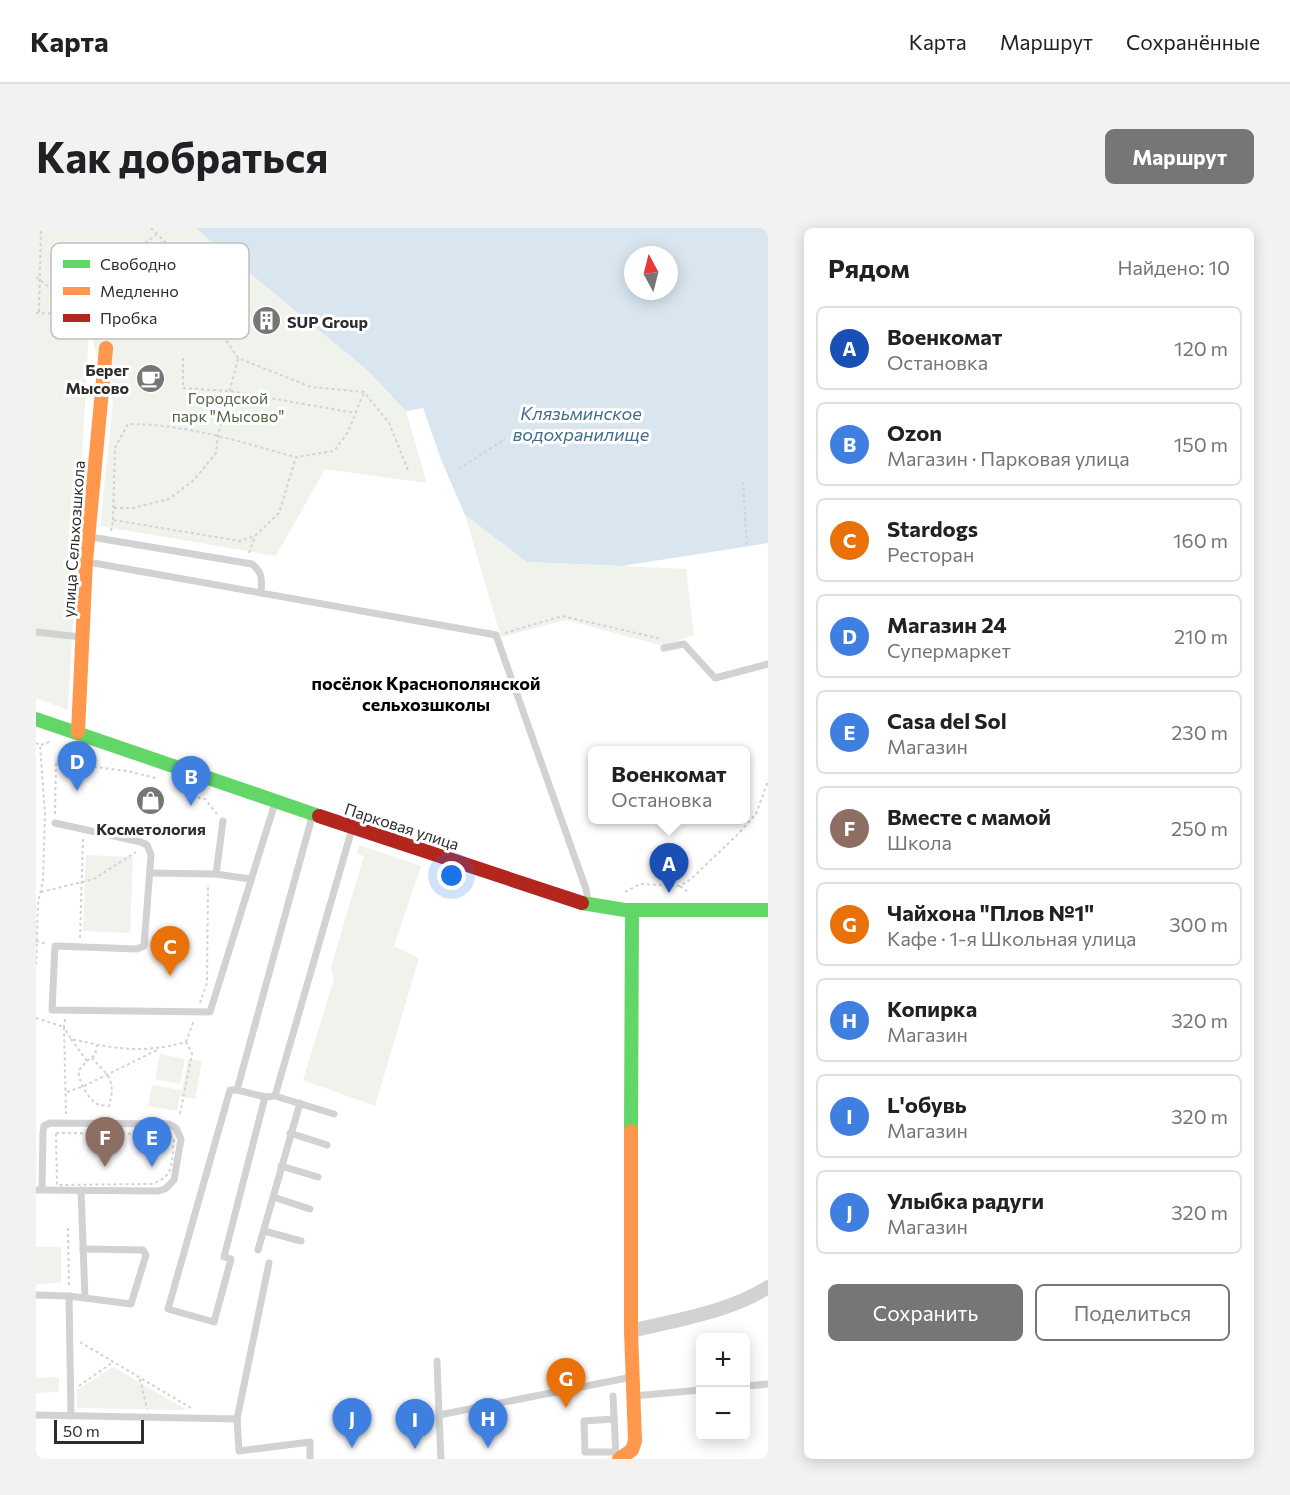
<!DOCTYPE html>
<html lang="ru">
<meta charset="utf-8">
<style>
body{margin:0;font-family:Commissioner,sans-serif;background:#f2f2f2;color:#202124}
.controls{position:absolute;right:18px;bottom:18px;display:grid;overflow:hidden;border-radius:9px;box-shadow:0 3px 15px #0003}
.controls button{width:54px;height:54px;display:grid;place-items:center;padding:0;border:0;border-bottom:2px solid #e0e0e0;background:#fff;color:#202124;font:30px sans-serif}
.compass{position:absolute;left:588px;top:18px;width:54px;height:54px;border-radius:50%;background:#fff;box-shadow:0 3px 15px #0003;rotate:353deg}
.scale{position:absolute;left:18px;bottom:15px;width:90px;box-sizing:border-box;padding-left:6px;border:3px solid #2d2d2d;border-top:0;font-size:16px;line-height:21px;white-space:nowrap;color:#2d2d2d;-webkit-text-stroke:4px #fff;paint-order:stroke}
.you{position:absolute;left:416px;top:648px;width:21px;height:21px;margin:-15px;border:4px solid #fff;border-radius:50%;background:#1a73e8;box-shadow:0 0 0 9px #1a73e833}
.badge{display:grid;place-items:center;width:39px;height:39px;border-radius:50%;background:#767676;color:#fff;font-size:20px;font-weight:700}
.pin{position:absolute;translate:-50% -50px;filter:drop-shadow(0 2px 3px #0008)}
.pin::after{content:'';position:absolute;top:32px;width:21px;height:18px;background:inherit;clip-path:polygon(0 0,100% 0,50% 100%)}
.popup{position:absolute;left:552px;top:518px;width:162px;height:78px;box-sizing:border-box;display:grid;place-content:center;border-radius:9px;background:#fff;filter:drop-shadow(0 2px 4px #0005);font-size:20px;white-space:nowrap;color:#757577}
.popup b{font-size:22px;color:#202124}
.popup::after{content:'';position:absolute;left:50%;top:100%;margin-left:-12px;border:12px solid transparent;border-top-color:#fff}
.list{margin:0;padding:0;list-style:none}
h2{display:flex;justify-content:space-between;align-items:center;height:78px;margin:0;padding:0 24px;font-size:26px}
h2 small{font-size:20px;font-weight:400;color:#757577}
.list li{display:grid;grid-template-columns:39px 1fr auto;gap:18px;align-items:center;box-sizing:border-box;height:84px;margin:0 12px 12px;padding:0 12px;border:2px solid #e0e0e0;border-radius:9px}
.list b{display:block;font-size:22px;white-space:nowrap}
.list p{margin:0;font-size:20px;white-space:nowrap;color:#757577}
.list em{font-size:20px;font-style:normal;color:#757577}
.actions{display:flex;gap:12px;padding:18px 24px}
.actions a{flex:1;padding:14px 0;border:2px solid #767676;border-radius:9px;text-align:center;font-size:21px;color:#767676}
.actions .main{background:#767676;color:#fff}
.map{position:relative;flex:none;width:732px;height:1231px;overflow:hidden;border-radius:9px}
header{display:flex;align-items:center;gap:36px;box-sizing:border-box;height:84px;padding:0 30px;background:#fff;border-bottom:2px solid #e0e0e0}
header strong{font-size:28px}
nav{display:flex;gap:33px;margin-inline-start:auto;font-size:21px}
.intro{display:flex;align-items:center;justify-content:space-between;box-sizing:border-box;height:144px;padding:0 36px}
h1{margin:0;font-size:42px}
.button{padding:15px 27px;border-radius:9px;background:#767676;color:#fff;font-size:21px;font-weight:700}
main{display:flex;gap:36px;padding:0 36px}
aside{flex:1;background:#fff;border-radius:9px;box-shadow:0 3px 15px #0003}
.map>svg:first-child{display:block}
.green{fill:#f0f3ec}
.water{fill:#d9e6f0;fill-rule:evenodd}
.lines{fill:none;stroke-linecap:round;stroke-linejoin:round}
.path{stroke:#d2d2d2;stroke-width:2;stroke-dasharray:3 3;stroke-linecap:butt}
.lane{stroke:#d2d2d2;stroke-width:7}
.street{stroke:#d2d2d2;stroke-width:14}
.fast{stroke:#63d668;stroke-width:14}
.slow{stroke:#ff974d;stroke-width:14}
.jam{stroke:#b3261e;stroke-width:14}
.labels{text-anchor:middle;dominant-baseline:central;stroke-width:6;stroke-linejoin:round;paint-order:stroke}
.poi-label{font-size:16px;font-weight:bold;fill:#2d2d2d;stroke:#fff;text-anchor:start}
.park-label{font-size:16px;fill:#50663e;stroke:#fff}
.street-label{font-size:16px;fill:#2d2d2d;stroke:#fff}
.water-label{font-size:18px;font-style:italic;fill:#406d8a;stroke:#fff}
.neighbourhood-label{font-size:18px;font-weight:bold;fill:#000;stroke:#fff}
.key{fill:#fff;stroke:#c0c0c0;stroke-width:1.5}
.key-label{font-size:16px;fill:#2d2d2d}
</style>
<header>
<strong>Карта</strong>
<nav><a>Карта</a><a>Маршрут</a><a>Сохранённые</a></nav>
</header>
<div class="intro"><h1>Как добраться</h1><a class="button">Маршрут</a></div>
<main>
<div class="map">
<svg width="732" height="1231" viewBox="0 0 732 1231">
<rect width="100%" height="100%" fill="#fff"/>
<g class="green">
<path d="M0 0H159L331 142 370 183 391 255 289 241 240 328 64 298 77 175 53 103 32 482 0 470Z"/>
<path d="M429 287 491 334 650 341 658 407 627 418 530 392 465 409Z"/>
<path d="M323 617 385 638 358 718 383 730 339 878 267 852 298 751 295 739 328 628 321 626Z"/>
<path d="M50 627 97 629 94 705 47 703Z"/>
<path d="M124 826 149 831 144 856 119 851Z"/>
<path d="M152 831 166 833 159 871 144 868 141 883 112 878 116 857 146 862Z"/>
<path d="M0 1019H25V1055L0 1056Z"/>
<path d="M77 1139 151 1182 41 1180V1162Z"/>
<path d="M23 1149V1164L0 1165V1150Z"/>
</g>
<path class="water" d="M159 0H732V315L586 338 491 334 429 287 406 234 387 180 370 183 331 142ZM597 27H633V63H597Z"/>
<g class="lines">
<g class="path">
<path d="M115 0 159 44 180 97 202 130 275 159 328 164 353 195 372 242"/>
<path d="M0 49 49 87 62 108"/>
<path d="M3 84 5 0"/>
<path d="M0 85 49 87 74 47 85 33 120 7"/>
<path d="M147 130V160L194 163 319 185"/>
<path d="M423 241 469 211"/>
<path d="M707 254 711 319"/>
<path d="M78 280H97L133 271 158 252 180 225 182 207 202 131"/>
<path d="M77 292 79 220 92 196C150 196 205 214 259 229"/>
<path d="M75 303 77 292 204 313 219 308 243 285 260 229 298 223 312 204 328 164"/>
<path d="M213 325 219 308"/>
<path d="M469 405 526 388 626 411"/>
<path d="M0 515 4 517 9 586 7 652 2 675 0 738"/>
<path d="M5 517 16 513"/>
<path d="M153 561 163 570 169 571 181 586"/>
<path d="M19 586 20 534 91 543 120 550"/>
<path d="M644 658 653 665"/>
<path d="M5 664 58 651 100 624"/>
<path d="M589 664 604 656 644 658 655 651 702 606 720 586 732 553"/>
<path d="M44 710 47 610"/>
<path d="M0 713 12 716"/>
<path d="M164 775 171 755 172 656"/>
<path d="M0 790 28 799 30 886"/>
<path d="M29 791 28 799 35 811C80 821 105 826 150 814"/>
<path d="M35 811 51 833 43 842C41 852 53 873 63 877 63 877 72 878 73 878 80 851 73 849 56 830"/>
<path d="M150 814 158 792"/>
<path d="M51 833 59 827 61 817"/>
<path d="M31 864 48 858 121 822"/>
<path d="M144 886 156 826 150 814"/>
<path d="M20 905 133 906 138 912C135 933 140 949 115 956L21 957Z"/>
<path d="M32 1000 33 1060"/>
<path d="M44 1114 155 1180"/>
<path d="M104 1151 111 1181"/>
<path d="M43 1158 77 1134"/>
</g>
<g class="lane">
<path d="M55 309 216 336C227 345 226 352 225 365"/>
<path d="M52 334 460 407 550 661 552 674"/>
<path d="M0 404 45 409"/>
<path d="M628 420 648 416 679 450 732 436"/>
<path d="M19 595 105 614 111 617 115 627 108 718 101 721 19 718 16 782 174 784 239 575"/>
<path d="M114 645 180 646 214 651"/>
<path d="M180 646 187 593"/>
<path d="M201 862 229 869 188 1029 195 1031 178 1094 132 1081 194 862H201L276 589"/>
<path d="M239 868 298 886"/>
<path d="M229 869 239 868 316 601"/>
<path d="M254 905 291 917"/>
<path d="M245 938 282 949"/>
<path d="M0 962 122 963 129 961 138 952 145 911 140 900 133 896 14 895 8 898 7 904 6 962"/>
<path d="M237 969 274 981"/>
<path d="M228 1003 265 1013"/>
<path d="M47 1021 107 1022 110 1027 95 1076 49 1070"/>
<path d="M222 1022 264 875"/>
<path d="M0 1067 33 1068"/>
<path d="M401 1133 403 1187"/>
<path d="M710 1158 732 1156"/>
<path d="M577 1168 580 1228"/>
<path d="M598 1168 664 1162"/>
<path d="M0 1187 201 1191 233 1035"/>
<path d="M35 1188 33 1068 49 1070 45 962"/>
<path d="M201 1191 203 1223 274 1214V1231"/>
<path d="M578 1191 548 1193 549 1224H580"/>
<path d="M405 1231 403 1187 596 1149"/>
</g>
<path class="street" d="M595 1103C639 1092 694 1084 732 1059"/>
<g class="fast">
<path d="M0 491 283 588"/>
<path d="M546 675 589 682H732"/>
<path d="M595 903 596 682"/>
</g>
<g class="slow">
<path d="M42 504 50 333 70 120"/>
<path d="M583 1231 596 1222 599 1213 595 1103V903"/>
</g>
<path class="jam" d="M283 588 546 675"/>
</g>
<defs>
<symbol id="building-disc" viewBox="-11 -11 22 22"><circle r="9.5" fill="#767676" stroke="#fff"/><path d="M-4-6H4V6H1V3H-1V6H-4ZM-2.5-4.3h1.7v1.8h-1.7ZM.8-4.3h1.7v1.8H.8ZM-2.5-1h1.7V.8h-1.7ZM.8-1h1.7V.8H.8Z" fill="#fff"/></symbol>
<symbol id="cafe-disc" viewBox="-11 -11 22 22"><circle r="9.5" fill="#767676" stroke="#fff"/><path d="M-5.5-4.5H6V0H3Q3 3.5 0 3.5H-2.5Q-5.5 3.5-5.5 0ZM3-3.2v2h1.7v-2ZM-6 4.5H4V6H-6Z" fill="#fff"/></symbol>
<symbol id="shop-disc" viewBox="-11 -11 22 22"><circle r="9.5" fill="#767676" stroke="#fff"/><path d="M-5-2.5h2.3a2.7 3.5 0 0 1 5.4 0H5L5.5 6h-11ZM-1.5-2.5h3a1.5 2.3 0 0 0-3 0Z" fill="#fff"/></symbol>
</defs>
<g fill-rule="evenodd">
<use href="#building-disc" x="214" y="76" width="33" height="33"/>
<use href="#cafe-disc" x="98" y="134" width="33" height="33"/>
<use href="#shop-disc" x="98" y="556" width="33" height="33"/>
</g>
<g class="labels">
<g class="poi-label">
<text x="251" y="93">SUP Group</text>
<text x="93" y="141" text-anchor="end">Берег<tspan x="93" dy="18">Мысово</tspan></text>
<text x="115" y="600" text-anchor="middle">Косметология</text>
</g>
<g class="park-label">
<text x="192" y="169">Городской<tspan x="192" dy="18">парк "Мысово"</tspan></text>
</g>
<g class="street-label">
<text transform="translate(37 311) rotate(-86)">улица Сельхозшкола</text>
<text transform="translate(366 598) rotate(18)">Парковая улица</text>
</g>
<g class="water-label">
<text x="545" y="185">Клязьминское<tspan x="545" dy="21">водохранилище</tspan></text>
</g>
<g class="neighbourhood-label">
<text x="390" y="455">посёлок Краснополянской<tspan x="390" dy="21">сельхозшколы</tspan></text>
</g>
</g>
<rect x="15" y="15" width="198" height="96" rx="9" class="key"/>
<rect x="27" y="32" width="27" height="8" fill="#63d668"/>
<rect x="27" y="59" width="27" height="8" fill="#ff974d"/>
<rect x="27" y="86" width="27" height="8" fill="#b3261e"/>
<g class="key-label">
<text x="64" y="42">Свободно</text>
<text x="64" y="69">Медленно</text>
<text x="64" y="96">Пробка</text>
</g>
</svg>
<div class="controls">
<button>+</button>
<button>−</button>
</div>
<svg class="compass" viewBox="-18 -18 36 36"><path d="M0-13l5 13h-10z" fill="#e53935"/><path d="M0 13l5-13h-10z" fill="#757577"/></svg>
<div class="scale">50 m</div>
<div class="you"></div>
<div class="pin badge" style="left:633px;top:665px;background:#1a4fb4">A</div>
<div class="popup"><b>Военкомат</b>Остановка</div>
<div class="pin badge" style="left:155px;top:578px;background:#3f7fe0">B</div>
<div class="pin badge" style="left:134px;top:748px;background:#e8710a">C</div>
<div class="pin badge" style="left:41px;top:563px;background:#3f7fe0">D</div>
<div class="pin badge" style="left:116px;top:939px;background:#3f7fe0">E</div>
<div class="pin badge" style="left:69px;top:939px;background:#8d6e63">F</div>
<div class="pin badge" style="left:530px;top:1180px;background:#e8710a">G</div>
<div class="pin badge" style="left:452px;top:1220px;background:#3f7fe0">H</div>
<div class="pin badge" style="left:379px;top:1221px;background:#3f7fe0">I</div>
<div class="pin badge" style="left:316px;top:1220px;background:#3f7fe0">J</div>
</div>
<aside>
<h2>Рядом<small>Найдено: 10</small></h2>
<ul class="list">
<li><span class="badge" style="background:#1a4fb4">A</span><div><b>Военкомат</b><p>Остановка</p></div><em>120 m</em></li>
<li><span class="badge" style="background:#3f7fe0">B</span><div><b>Ozon</b><p>Магазин · Парковая улица</p></div><em>150 m</em></li>
<li><span class="badge" style="background:#e8710a">C</span><div><b>Stardogs</b><p>Ресторан</p></div><em>160 m</em></li>
<li><span class="badge" style="background:#3f7fe0">D</span><div><b>Магазин 24</b><p>Супермаркет</p></div><em>210 m</em></li>
<li><span class="badge" style="background:#3f7fe0">E</span><div><b>Casa del Sol</b><p>Магазин</p></div><em>230 m</em></li>
<li><span class="badge" style="background:#8d6e63">F</span><div><b>Вместе с мамой</b><p>Школа</p></div><em>250 m</em></li>
<li><span class="badge" style="background:#e8710a">G</span><div><b>Чайхона &quot;Плов №1&quot;</b><p>Кафе · 1-я Школьная улица</p></div><em>300 m</em></li>
<li><span class="badge" style="background:#3f7fe0">H</span><div><b>Копирка</b><p>Магазин</p></div><em>320 m</em></li>
<li><span class="badge" style="background:#3f7fe0">I</span><div><b>L'обувь</b><p>Магазин</p></div><em>320 m</em></li>
<li><span class="badge" style="background:#3f7fe0">J</span><div><b>Улыбка радуги</b><p>Магазин</p></div><em>320 m</em></li>
</ul>
<div class="actions"><a class="main">Сохранить</a><a>Поделиться</a></div>
</aside>
</main>
